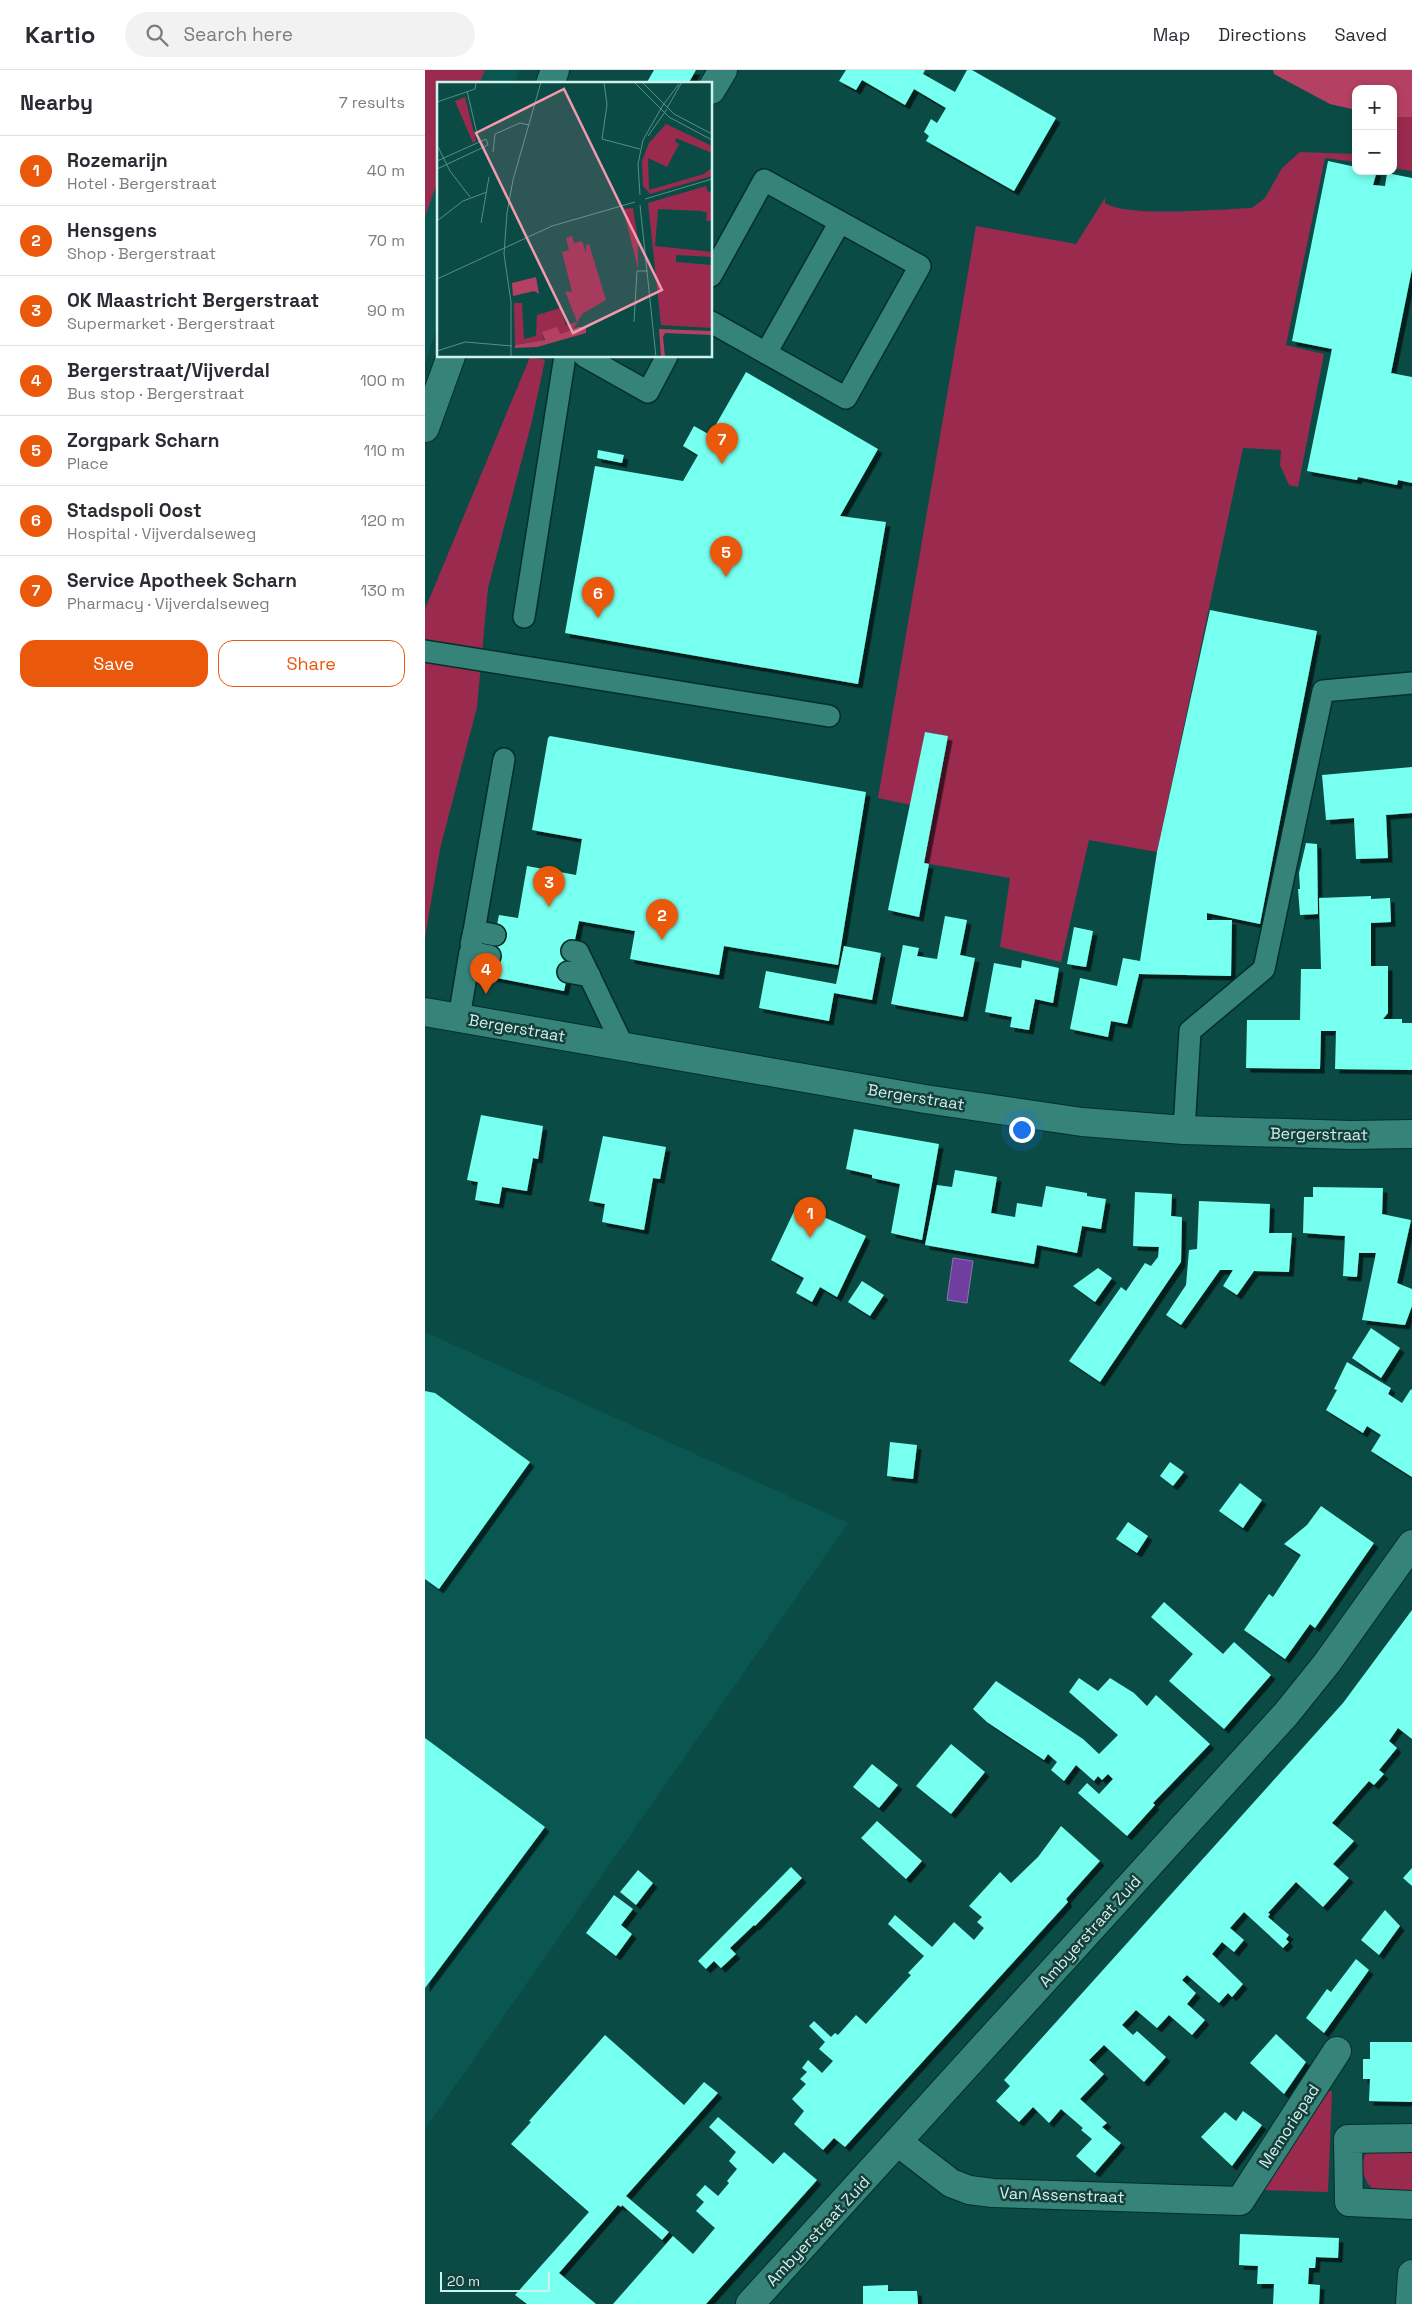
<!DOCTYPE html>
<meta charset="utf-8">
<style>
body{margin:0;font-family:"Space Grotesk",sans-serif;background:#f2f2f3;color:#2b2b33}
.controls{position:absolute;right:15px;top:15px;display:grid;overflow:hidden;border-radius:10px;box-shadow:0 2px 8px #0003}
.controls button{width:45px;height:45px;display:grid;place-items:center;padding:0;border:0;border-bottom:1px solid #e1e1e2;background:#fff;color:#2b2b33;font:25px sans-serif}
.scale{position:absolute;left:15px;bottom:12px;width:110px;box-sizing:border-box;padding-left:5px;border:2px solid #cef3ed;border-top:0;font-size:14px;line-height:18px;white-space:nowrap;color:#cef3ed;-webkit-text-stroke:4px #163e3a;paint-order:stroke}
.you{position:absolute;left:596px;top:1059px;width:18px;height:18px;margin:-12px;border:4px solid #fff;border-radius:50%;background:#1a73e8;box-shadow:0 0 0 8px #1a73e833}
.badge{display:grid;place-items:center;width:32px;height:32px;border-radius:50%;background:#ea580c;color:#fff;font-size:16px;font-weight:700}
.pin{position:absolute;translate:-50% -41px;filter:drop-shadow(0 1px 2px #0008)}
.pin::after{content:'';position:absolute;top:26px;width:18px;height:15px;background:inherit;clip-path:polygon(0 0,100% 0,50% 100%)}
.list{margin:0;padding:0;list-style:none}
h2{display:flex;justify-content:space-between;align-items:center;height:65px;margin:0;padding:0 20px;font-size:21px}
h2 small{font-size:16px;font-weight:400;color:#7c7c81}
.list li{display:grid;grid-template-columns:32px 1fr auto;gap:15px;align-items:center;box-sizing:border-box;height:70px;padding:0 20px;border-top:1px solid #e1e1e2}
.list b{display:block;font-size:19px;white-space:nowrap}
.list p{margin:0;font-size:16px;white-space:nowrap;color:#7c7c81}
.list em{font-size:16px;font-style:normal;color:#7c7c81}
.actions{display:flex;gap:10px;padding:15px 20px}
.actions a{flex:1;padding:11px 0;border:1px solid #ea580c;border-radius:15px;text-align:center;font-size:18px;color:#ea580c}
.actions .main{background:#ea580c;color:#fff}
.icon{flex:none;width:28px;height:28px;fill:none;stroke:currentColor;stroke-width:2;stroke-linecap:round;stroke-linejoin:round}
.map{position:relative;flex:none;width:987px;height:2234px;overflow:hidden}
header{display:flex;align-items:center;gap:30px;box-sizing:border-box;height:70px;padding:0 25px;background:#fff;border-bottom:1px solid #e1e1e2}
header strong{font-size:24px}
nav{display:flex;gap:28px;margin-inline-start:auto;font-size:18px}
.search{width:350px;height:45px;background:#f2f2f3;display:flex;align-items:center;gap:12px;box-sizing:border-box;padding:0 18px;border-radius:28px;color:#7c7c81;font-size:19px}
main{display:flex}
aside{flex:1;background:#fff}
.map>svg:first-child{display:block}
.built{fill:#095750}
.green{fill:#9a2b4f}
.forest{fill:#b44163}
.water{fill:#703e9e;stroke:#8c74b6}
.building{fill:#77ffef;filter:url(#shadow)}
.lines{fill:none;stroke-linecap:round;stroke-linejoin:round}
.service-casing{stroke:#032f2b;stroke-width:24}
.minor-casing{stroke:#032f2b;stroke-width:30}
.tertiary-casing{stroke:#032f2b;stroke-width:30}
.secondary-casing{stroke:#032f2b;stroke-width:30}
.service{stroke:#36837a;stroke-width:21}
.minor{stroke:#36837a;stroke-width:28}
.tertiary{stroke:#36837a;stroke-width:28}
.secondary{stroke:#36837a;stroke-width:28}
.labels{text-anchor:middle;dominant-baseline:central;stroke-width:5;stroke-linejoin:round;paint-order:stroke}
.street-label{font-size:16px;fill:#cef3ed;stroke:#163e3a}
.inset-road{fill:none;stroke:#598e88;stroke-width:1}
.view{fill:#f29aae;fill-opacity:0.15;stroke:#f29aae;stroke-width:2.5}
.inset-edge{fill:none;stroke:#cef3ed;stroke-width:2.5}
</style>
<header>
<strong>Kartio</strong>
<div class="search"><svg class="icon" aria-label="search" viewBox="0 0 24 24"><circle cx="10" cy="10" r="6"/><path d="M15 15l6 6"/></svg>Search here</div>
<nav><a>Map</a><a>Directions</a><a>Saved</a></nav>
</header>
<main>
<aside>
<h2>Nearby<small>7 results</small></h2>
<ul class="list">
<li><span class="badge">1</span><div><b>Rozemarijn</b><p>Hotel · Bergerstraat</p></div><em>40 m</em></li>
<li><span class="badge">2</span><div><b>Hensgens</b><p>Shop · Bergerstraat</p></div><em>70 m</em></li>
<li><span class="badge">3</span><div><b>OK Maastricht Bergerstraat</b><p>Supermarket · Bergerstraat</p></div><em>90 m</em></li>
<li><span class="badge">4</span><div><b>Bergerstraat/Vijverdal</b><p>Bus stop · Bergerstraat</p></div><em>100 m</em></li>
<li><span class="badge">5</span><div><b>Zorgpark Scharn</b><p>Place</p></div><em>110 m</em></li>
<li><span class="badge">6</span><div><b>Stadspoli Oost</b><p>Hospital · Vijverdalseweg</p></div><em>120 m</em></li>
<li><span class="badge">7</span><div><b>Service Apotheek Scharn</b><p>Pharmacy · Vijverdalseweg</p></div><em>130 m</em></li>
</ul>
<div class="actions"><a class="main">Save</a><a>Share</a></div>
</aside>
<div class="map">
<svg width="987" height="2234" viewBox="0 0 987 2234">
<defs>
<filter id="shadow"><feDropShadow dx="4.5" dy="4.5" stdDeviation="0" flood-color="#0009"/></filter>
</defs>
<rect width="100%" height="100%" fill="#0b4b45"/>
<g class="built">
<path d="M0 0H94L90 14H14V251L0 293Z"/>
<path d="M0 1262 423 1453 0 2059Z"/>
</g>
<g class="green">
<path d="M0 0H60L54 14H14V108L0 146Z"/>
<path d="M968 47H987V101L968 98Z"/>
<path d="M875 82 931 84V92L900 88 861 275 899 284 873 417 864 415 855 395 856 380 818 378 732 782 664 770 636 892 575 877 585 808 499 793 523 666 500 662 486 735 453 728 551 156 651 174 680 128V133C702 148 797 139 827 138L840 128 857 98Z"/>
<path d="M105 287 120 290 107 351 63 518 52 637 15 779 0 867V539Z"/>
<path d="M905 2021 907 2022 903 2122 836 2120 900 2023Z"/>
<path d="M987 2074V2123L951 2122 943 2114 936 2099 941 2081Z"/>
</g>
<path class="forest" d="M848 0H987V47H968V19H931V40L905 34 849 4Z"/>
<path class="water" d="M528 1188 548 1191 542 1233 522 1230Z"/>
<g class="building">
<path d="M229 0H271L263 14H221Z"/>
<path d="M421 0H500L498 4 530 22 542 0H547L631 48 589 121 501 71 504 66 499 62 506 49 512 53 521 38 489 19 480 35 437 10 431 20 414 11Z"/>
<path d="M903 91 931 97V101H952L948 115 960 116 962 103 987 108V199L966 303 987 307V413L973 410 972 415 933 407 932 410 882 401 907 279 867 271Z"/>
<path d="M321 302 453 379 415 446 461 452 433 614 140 563 170 396 258 411 273 385 258 376 269 356 285 365Z"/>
<path d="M173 380 199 385 197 393 172 388Z"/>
<path d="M785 540 892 561 835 854 782 843V850H807L806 906 714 904 702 954 686 951 683 967 645 959 655 908 692 916 698 888 715 891 732 782Z"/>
<path d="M500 662 523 666 499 793 504 794 494 847 463 840Z"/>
<path d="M125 666 441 722 413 895 299 876 294 905 205 889 210 861 154 851 139 921 61 906 74 845 93 848 102 796 151 805 157 769 107 760 123 668Z"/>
<path d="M987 697V743L961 745 963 788 931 789 929 748 901 750 897 705Z"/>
<path d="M881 773 892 774 893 844 875 845 873 819H875L874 803Z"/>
<path d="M946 826V829L965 828 966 852 946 853V896H963V943L958 949H977V953H987V1000L910 999 911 961H896L895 999 821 998 822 950H875L876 899H896L894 828Z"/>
<path d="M520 846 542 850 535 885 550 888 538 947 466 934 478 875 494 878 492 886 512 889Z"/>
<path d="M649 857 668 861 661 897 642 894Z"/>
<path d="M419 876 456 883 447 930 409 923 404 951 334 938 341 901 411 914Z"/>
<path d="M597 890 634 898 628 933 610 929 604 960 585 957 587 947 560 942 569 893 596 898Z"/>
<path d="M56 1045 118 1056 113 1089 108 1088 102 1121 77 1117 74 1134 50 1130 53 1112 42 1110Z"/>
<path d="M429 1059 514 1074 497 1170 466 1163 475 1114 447 1108V1105L421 1099Z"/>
<path d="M178 1066 241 1077 235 1109 228 1108 219 1160 177 1152 180 1134 164 1131Z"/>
<path d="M530 1100 572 1107 566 1143 590 1147 592 1133 617 1137 621 1116 662 1123V1126L681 1129 676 1159 657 1156 652 1183 612 1175 609 1194 500 1175 512 1115 527 1117Z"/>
<path d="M888 1117 958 1118 957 1144 986 1150 972 1213 987 1219V1236L980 1255 937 1250 951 1183H934L932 1207 918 1206 920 1166 878 1163 879 1127H888Z"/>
<path d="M710 1122 747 1124 746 1146 757 1147 756 1192 675 1312 644 1291 696 1217 701 1221 720 1193 726 1196 733 1187 734 1177 708 1176Z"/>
<path d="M774 1131 845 1134 844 1163H867L864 1202 829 1201 812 1225 798 1216 808 1200H795L756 1255 741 1245 761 1215 764 1180 772 1179Z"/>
<path d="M372 1135 441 1166 412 1227 395 1217 387 1232 371 1223 379 1208 346 1190Z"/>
<path d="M673 1198 687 1208 670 1232 648 1216Z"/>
<path d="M437 1211 459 1225 445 1246 423 1232Z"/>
<path d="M946 1258 975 1278 956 1308 927 1288Z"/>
<path d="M922 1292 966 1318 963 1324 977 1333 986 1319 987 1320V1407L946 1381 956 1365 942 1356 938 1363 901 1340 912 1320 909 1319Z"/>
<path d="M0 1321 10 1323 105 1392 14 1519 0 1509Z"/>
<path d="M465 1372 492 1375 488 1409 462 1406Z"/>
<path d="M745 1392 759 1402 748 1416 735 1406Z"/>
<path d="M815 1413 837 1430 818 1458 794 1441Z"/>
<path d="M896 1436 949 1473 890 1558 885 1554 860 1589 819 1560 844 1524 848 1527 876 1485 859 1474 882 1455Z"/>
<path d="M703 1452 723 1466 712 1483 691 1469Z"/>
<path d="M739 1532 798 1584 809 1572 846 1605 799 1659 744 1611 768 1584 726 1547Z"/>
<path d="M987 1540V1669L973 1658 964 1671 972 1678 954 1700 959 1704 949 1715 944 1711 907 1753 929 1771 908 1794 924 1808 898 1837 871 1812 843 1843 845 1844 843 1847 864 1865 861 1869 864 1872 858 1878 819 1842 805 1858 819 1870 809 1882 797 1872 787 1884 818 1914 807 1927 803 1923 794 1933 762 1905 757 1910 771 1923 762 1934 780 1950 767 1965 744 1945 732 1958 711 1940 697 1955 708 1965 712 1961 741 1987 719 2012 679 1975 664 1990 679 2004 655 2029 682 2053 677 2057 696 2073 670 2103 651 2086 667 2069 656 2060 658 2058 636 2039 624 2053 608 2037 594 2052 571 2031 585 2016 579 2010 918 1633Z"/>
<path d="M654 1608 673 1621 685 1608 709 1623 722 1636 731 1625 785 1674 728 1733 730 1735 702 1766 653 1723 662 1713 674 1724 688 1709 683 1704 677 1710 673 1706 669 1711 651 1695 639 1711 626 1700 632 1692 623 1684 619 1690 562 1652 548 1639 571 1611 658 1669 674 1684 693 1665 644 1622Z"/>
<path d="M0 1668 120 1757 0 1918Z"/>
<path d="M526 1674 560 1702 526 1744 491 1716Z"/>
<path d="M447 1694 473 1715 454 1738 428 1717Z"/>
<path d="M452 1751 497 1791 481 1809 436 1768Z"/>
<path d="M636 1756 675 1791 641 1829 643 1832 420 2077 409 2068 398 2080 369 2054 379 2041 367 2029 381 2014 375 2009 382 2002 377 1998 383 1990 397 2003 408 1991 394 1979 400 1972 384 1956 389 1951 406 1967 410 1963 413 1965 431 1945 441 1954 486 1905 483 1903 499 1886 463 1854 470 1845 507 1877 529 1852 549 1870 559 1858 552 1852 557 1847 544 1836 575 1802 586 1813 613 1787Z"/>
<path d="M366 1797 377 1808 330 1856 329 1855 305 1878 311 1884 296 1898 289 1891 281 1899 273 1891Z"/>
<path d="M987 1798V1816L978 1808Z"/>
<path d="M213 1800 228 1813 211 1835 195 1822Z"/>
<path d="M189 1825 208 1839 196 1855 207 1864 191 1886 161 1863Z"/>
<path d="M960 1840 975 1856 954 1885 936 1870Z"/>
<path d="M931 1889 944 1900 899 1963 881 1948 902 1919 906 1922Z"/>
<path d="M851 1964 881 1992 859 2024 825 1993Z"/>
<path d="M180 1965 259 2035 279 2012 293 2023 201 2126 244 2162 237 2170 197 2135 196 2137 193 2135 134 2203 171 2234H102L90 2225 164 2142 86 2074 106 2052 104 2051Z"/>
<path d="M945 1972H987V2032L944 2031 945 2009H938V1989H945Z"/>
<path d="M818 2041 837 2055 807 2096 776 2067 800 2042 811 2051Z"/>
<path d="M293 2047 348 2094 359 2082 392 2110 281 2234H188L248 2166 268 2184 290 2158 271 2141 279 2132 271 2125 280 2115 293 2126 304 2113 302 2111 312 2099 304 2091 311 2082 284 2057Z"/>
<path d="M815 2164 914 2168 913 2188 891 2187 890 2198H884L883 2214 895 2215 894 2234H848L849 2214H832L833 2196 814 2195Z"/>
<path d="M463 2215V2221H492L493 2234H438V2216Z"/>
</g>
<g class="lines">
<defs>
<g id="service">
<path d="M286 206 339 110 495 196 421 328 286 252"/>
<path d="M341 283 415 152"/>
<path d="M159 286 223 322 242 286"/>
<path d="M99 547 140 286"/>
<path d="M0 581 404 646"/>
<path d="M49 861 79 689"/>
<path d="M46 874 49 861 70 865"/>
<path d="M147 881 153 882 199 978"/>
<path d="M143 902 165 906"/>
<path d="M34 948 45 882 65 886"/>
<path d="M759 1060 765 961 839 899 898 621 987 613"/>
</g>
<g id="minor">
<path d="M286 20 298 0"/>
<path d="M987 2068 923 2069 924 2132 987 2135"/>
<path d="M474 2073 526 2113 544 2120 568 2123 815 2131 912 1981"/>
<path d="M325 2234 861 1644 902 1593 987 1474"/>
<path d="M985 2234 987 2204"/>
</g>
<path id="tertiary" d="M0 942 500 1029 657 1052 759 1060 926 1065 987 1064"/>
<g id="secondary">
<path d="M125 14 130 0"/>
<path d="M0 358 26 286"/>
</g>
</defs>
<use href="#service" class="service-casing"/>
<use href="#minor" class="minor-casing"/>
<use href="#tertiary" class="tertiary-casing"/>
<use href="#secondary" class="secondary-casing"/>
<use href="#service" class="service"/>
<use href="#minor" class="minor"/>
<use href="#tertiary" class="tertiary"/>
<use href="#secondary" class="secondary"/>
</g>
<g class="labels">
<g class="street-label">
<text transform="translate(92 958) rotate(10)">Bergerstraat</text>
<text transform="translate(491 1027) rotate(9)">Bergerstraat</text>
<text transform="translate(894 1064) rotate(1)">Bergerstraat</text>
<text transform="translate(665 1861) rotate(-48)">Ambyerstraat Zuid</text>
<text transform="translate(864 2056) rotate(-57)">Memoriepad</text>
<text transform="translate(637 2125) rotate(2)">Van Assenstraat</text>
<text transform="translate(393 2161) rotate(-47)">Ambyerstraat Zuid</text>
</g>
</g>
<g transform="translate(12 12)">
<rect width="275" height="275" fill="#0b4b45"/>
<path d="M28 15 39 59 36 61 18 19ZM229 42 275 64V71L239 56 238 60 242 62 230 85 211 76 212 108 267 92 275 86V94L213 112 206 104 205 79 212 61ZM269 104 271 110 275 109V139H269L270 131 264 129 221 127 218 164 275 170V175L239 173V180L275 183V246L224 243 211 121ZM196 126 201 158V187L186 127ZM135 154 137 161 145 159 149 171V163L152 162 169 218 145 232 137 246 123 252 105 250 107 258 78 263 77 221H85L87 257 99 254 100 233 123 226 129 243 140 240 128 209 135 210 125 170 132 168 129 156Z" fill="#9a2b4f"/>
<path d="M99 195 102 212 97 209 76 214 75 201ZM120 245 123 252 142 245H149V251L100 265 78 266V263L108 258 105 250ZM222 247 275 249V253L228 251 226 255 228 275H224Z" fill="#b44163"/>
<path class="inset-road" d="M167 0 170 23 165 57 203 67M197 0 232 35 275 58M205 0 237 32 275 52M30 9 42 60M0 20 38 7 39 0M226 23 242 2M230 26 245 0M211 54 230 27M0 63 13 89 33 115M56 70 58 52 83 41 92 43M0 79 49 57 51 63 0 87M203 113 201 82 206 58 226 23M208 117 275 97M203 123 219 275M0 139 26 119 50 110M44 141 52 95M0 197 115 144 198 120M197 240 200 189H211M0 269 28 260 75 264M74 275V220L67 172 70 131 76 98 104 0"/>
<path class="view" d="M127 7 225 208 136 251 39 51Z"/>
<rect width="275" height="275" class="inset-edge"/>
</g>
</svg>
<div class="controls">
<button>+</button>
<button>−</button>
</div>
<div class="scale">20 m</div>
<div class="you"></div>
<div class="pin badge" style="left:385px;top:1168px">1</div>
<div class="pin badge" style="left:237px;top:870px">2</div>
<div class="pin badge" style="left:124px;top:837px">3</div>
<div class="pin badge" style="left:61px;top:924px">4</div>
<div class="pin badge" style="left:301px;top:507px">5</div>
<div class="pin badge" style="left:173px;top:548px">6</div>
<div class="pin badge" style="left:297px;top:394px">7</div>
</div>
</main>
